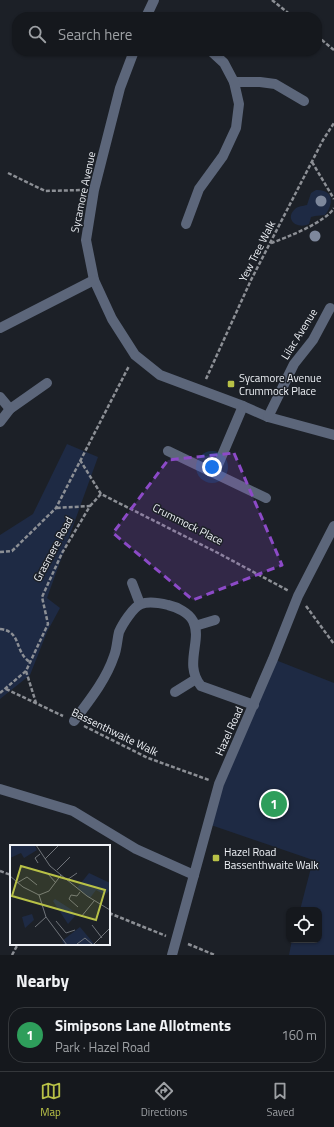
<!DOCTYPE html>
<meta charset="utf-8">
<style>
body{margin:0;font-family:"Titillium Web",sans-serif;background:#22252a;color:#f1f3f6}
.controls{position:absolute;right:12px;bottom:12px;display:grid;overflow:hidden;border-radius:8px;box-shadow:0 1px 3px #0004}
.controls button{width:36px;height:36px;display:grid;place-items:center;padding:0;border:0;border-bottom:1px solid #34373b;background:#15181d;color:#f1f3f6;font:20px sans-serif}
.you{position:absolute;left:212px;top:467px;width:14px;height:14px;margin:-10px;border:3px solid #fff;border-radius:50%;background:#1a73e8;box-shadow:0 0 0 6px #1a73e833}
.badge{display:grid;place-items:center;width:26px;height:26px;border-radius:50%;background:#b8c147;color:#fff;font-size:13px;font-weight:700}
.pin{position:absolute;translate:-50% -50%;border:2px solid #fff;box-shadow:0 1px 4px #0006}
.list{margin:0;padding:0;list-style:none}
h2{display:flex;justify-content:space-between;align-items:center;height:52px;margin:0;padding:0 16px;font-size:17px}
h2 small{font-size:13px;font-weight:400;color:#9da0a4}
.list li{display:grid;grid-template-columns:26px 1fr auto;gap:12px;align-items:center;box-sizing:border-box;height:56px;margin:0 8px 8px;padding:0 8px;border:1px solid #34373b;border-radius:16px}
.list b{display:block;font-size:15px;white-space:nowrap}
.list p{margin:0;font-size:13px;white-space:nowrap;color:#9da0a4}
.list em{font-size:13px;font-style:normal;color:#9da0a4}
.icon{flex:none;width:22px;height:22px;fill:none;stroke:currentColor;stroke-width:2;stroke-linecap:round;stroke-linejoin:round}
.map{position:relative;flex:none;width:334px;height:955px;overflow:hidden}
.search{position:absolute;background:#15181d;box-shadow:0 1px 3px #0004;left:12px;right:12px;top:12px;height:44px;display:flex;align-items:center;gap:10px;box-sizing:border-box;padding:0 14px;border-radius:16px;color:#9da0a4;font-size:15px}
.sheet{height:116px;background:#15181d}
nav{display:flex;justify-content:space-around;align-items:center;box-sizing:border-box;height:56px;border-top:1px solid #34373b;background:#15181d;font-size:11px;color:#9da0a4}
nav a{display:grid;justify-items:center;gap:2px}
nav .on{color:#b8c147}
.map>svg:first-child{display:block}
.green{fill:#1e2a44}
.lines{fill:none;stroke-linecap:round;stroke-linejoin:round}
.path{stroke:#8c8f95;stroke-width:2.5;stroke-dasharray:4 2;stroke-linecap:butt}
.street{stroke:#5c667a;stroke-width:10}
.tree{fill:#7e889c}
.marked{fill:#8c4ac7;fill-opacity:0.2;stroke:#8c4ac7;stroke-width:3;stroke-dasharray:8 5;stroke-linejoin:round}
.poi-dot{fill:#b8c147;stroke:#1c2027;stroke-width:1.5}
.labels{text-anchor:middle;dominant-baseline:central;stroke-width:3;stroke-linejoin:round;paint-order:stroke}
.street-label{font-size:11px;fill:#eef1f6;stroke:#1c2027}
.poi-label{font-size:11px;fill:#eef1f6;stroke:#1c2027;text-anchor:start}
.inset-road{fill:none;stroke:#70747a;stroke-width:1}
.view{fill:#b8c147;fill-opacity:0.15;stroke:#b8c147;stroke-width:2}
.inset-edge{fill:none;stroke:#eef1f6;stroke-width:2}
</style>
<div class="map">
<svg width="334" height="955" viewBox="0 0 334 955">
<rect width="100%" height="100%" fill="#1c2027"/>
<g class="green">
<path d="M316 190C334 189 334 204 325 215L315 216 311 217 309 224C297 230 284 219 295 209 298 206 303 206 307 205L311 193Z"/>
<path d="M67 444 98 457 47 598 60 608 47 632 30 675 0 699V535L33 514Z"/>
<path d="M273 659 334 683V955H289L292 940H319V910H300L313 860 208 824Z"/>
</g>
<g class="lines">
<g class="path">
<path d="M272 0 293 17"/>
<path d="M317 36 334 50"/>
<path d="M312 162 334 199"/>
<path d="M8 173 45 191 83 190"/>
<path d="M271 243C286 238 326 222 334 208"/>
<path d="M206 379 251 280 323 140 334 123"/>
<path d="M80 460 101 494 218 553 289 591"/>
<path d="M90 506 101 494"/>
<path d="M0 552 12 551 56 508 129 366"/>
<path d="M306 606 334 644"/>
<path d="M0 629C22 631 14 652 30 662"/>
<path d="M26 671 36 703"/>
<path d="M6 689 63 716"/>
<path d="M0 693 26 671 48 624 42 597 62 553 90 506 56 508"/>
<path d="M84 726 148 758 209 780"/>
<path d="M0 871 11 875"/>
<path d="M109 913 166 936"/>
<path d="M188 944 215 955"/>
<path d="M12 955 18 944"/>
</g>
<g class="street">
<path d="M146 17 154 0"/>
<path d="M134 51 120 88 94 190 86 240 94 280 112 319 135 355 160 375 243 406 268 417 334 435"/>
<path d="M234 82H260L275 84 304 101"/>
<path d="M186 224 199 189 223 156 236 128 239 104 234 82 224 63 211 51"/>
<path d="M0 328 94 280"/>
<path d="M0 397 10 409"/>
<path d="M268 417 294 364 313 340 330 308"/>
<path d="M0 422 10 409 47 383"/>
<path d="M168 451 266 498"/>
<path d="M215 472 243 406"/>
<path d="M132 583 140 604"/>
<path d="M195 626 215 620"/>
<path d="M175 692 196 679"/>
<path d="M74 721C89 701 106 680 114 656 117 649 117 640 119 632 122 625 133 607 141 604 149 601 160 603 168 605 177 607 189 613 193 621 203 640 183 664 201 686L254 705"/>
<path d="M0 789 73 811 136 849 194 875"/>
<path d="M172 955 219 784 273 659 298 596 334 526"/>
</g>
</g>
<g class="tree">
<circle cx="321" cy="201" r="5.5"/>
<circle cx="315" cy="236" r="5.5"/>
</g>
<path class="marked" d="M234 453 282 565 193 600 113 533 168 460Z"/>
<g class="poi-dot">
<rect x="227" y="380" width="8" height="8" rx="2"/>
<rect x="212" y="854" width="8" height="8" rx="2"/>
</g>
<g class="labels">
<g class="street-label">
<text transform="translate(83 192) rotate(-78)">Sycamore Avenue</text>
<text transform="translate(257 251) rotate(-63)">Yew Tree Walk</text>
<text transform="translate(299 334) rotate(-58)">Lilac Avenue</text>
<text transform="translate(188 524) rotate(27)">Crummock Place</text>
<text transform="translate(53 549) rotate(-62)">Grasmere Road</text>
<text transform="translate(229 731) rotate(-66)">Hazel Road</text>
<text transform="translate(115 732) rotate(26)">Bassenthwaite Walk</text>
</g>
<g class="poi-label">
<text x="239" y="378">Sycamore Avenue<tspan x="239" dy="13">Crummock Place</tspan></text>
<text x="224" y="852">Hazel Road<tspan x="224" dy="13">Bassenthwaite Walk</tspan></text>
</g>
</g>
<g transform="translate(10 845)">
<rect width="100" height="100" fill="#1c2027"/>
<path d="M0 1H25L27 5 14 13 11 8 0 13ZM79 28 100 38V45L95 50 86 45 80 53 67 43ZM45 54 62 65 65 71 58 79 43 56ZM22 69 24 75 15 83 12 72ZM70 82 85 100H55L52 96Z" fill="#1e2a44"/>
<path class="inset-road" d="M26 0 40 21 77 51 100 65M35 14 49 0M28 18 25 13 30 9M47 25 60 12M38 29 46 38M0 31 13 42 29 50 39 46 51 30M57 35 67 28M7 38 17 32 27 40M29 50 36 72 57 100M68 62 59 54 61 50 67 51 70 47M71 72 84 56M46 76 56 88 65 85M82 80 92 93M25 82 36 72M67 99 75 93 83 100M83 100 100 83"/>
<path class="view" d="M11 21 95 45 86 75 2 51Z"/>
<rect width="100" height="100" class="inset-edge"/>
</g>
</svg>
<div class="controls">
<button><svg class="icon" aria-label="locate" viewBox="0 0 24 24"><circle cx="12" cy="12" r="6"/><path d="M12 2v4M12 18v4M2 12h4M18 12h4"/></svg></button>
</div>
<div class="you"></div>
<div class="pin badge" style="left:274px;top:804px;background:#2e9e5b">1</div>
<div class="search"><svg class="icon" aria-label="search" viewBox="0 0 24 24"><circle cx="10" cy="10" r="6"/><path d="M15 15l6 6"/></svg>Search here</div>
</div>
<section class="sheet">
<h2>Nearby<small></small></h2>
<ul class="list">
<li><span class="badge" style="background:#2e9e5b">1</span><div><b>Simipsons Lane Allotments</b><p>Park · Hazel Road</p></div><em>160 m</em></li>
</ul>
</section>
<nav>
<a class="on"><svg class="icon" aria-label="map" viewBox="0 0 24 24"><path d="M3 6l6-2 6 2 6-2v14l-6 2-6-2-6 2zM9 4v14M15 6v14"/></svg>Map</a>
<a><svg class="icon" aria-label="directions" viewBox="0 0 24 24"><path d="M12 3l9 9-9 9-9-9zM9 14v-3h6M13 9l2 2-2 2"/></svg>Directions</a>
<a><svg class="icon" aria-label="saved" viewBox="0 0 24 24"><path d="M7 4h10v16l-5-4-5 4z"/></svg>Saved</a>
</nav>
